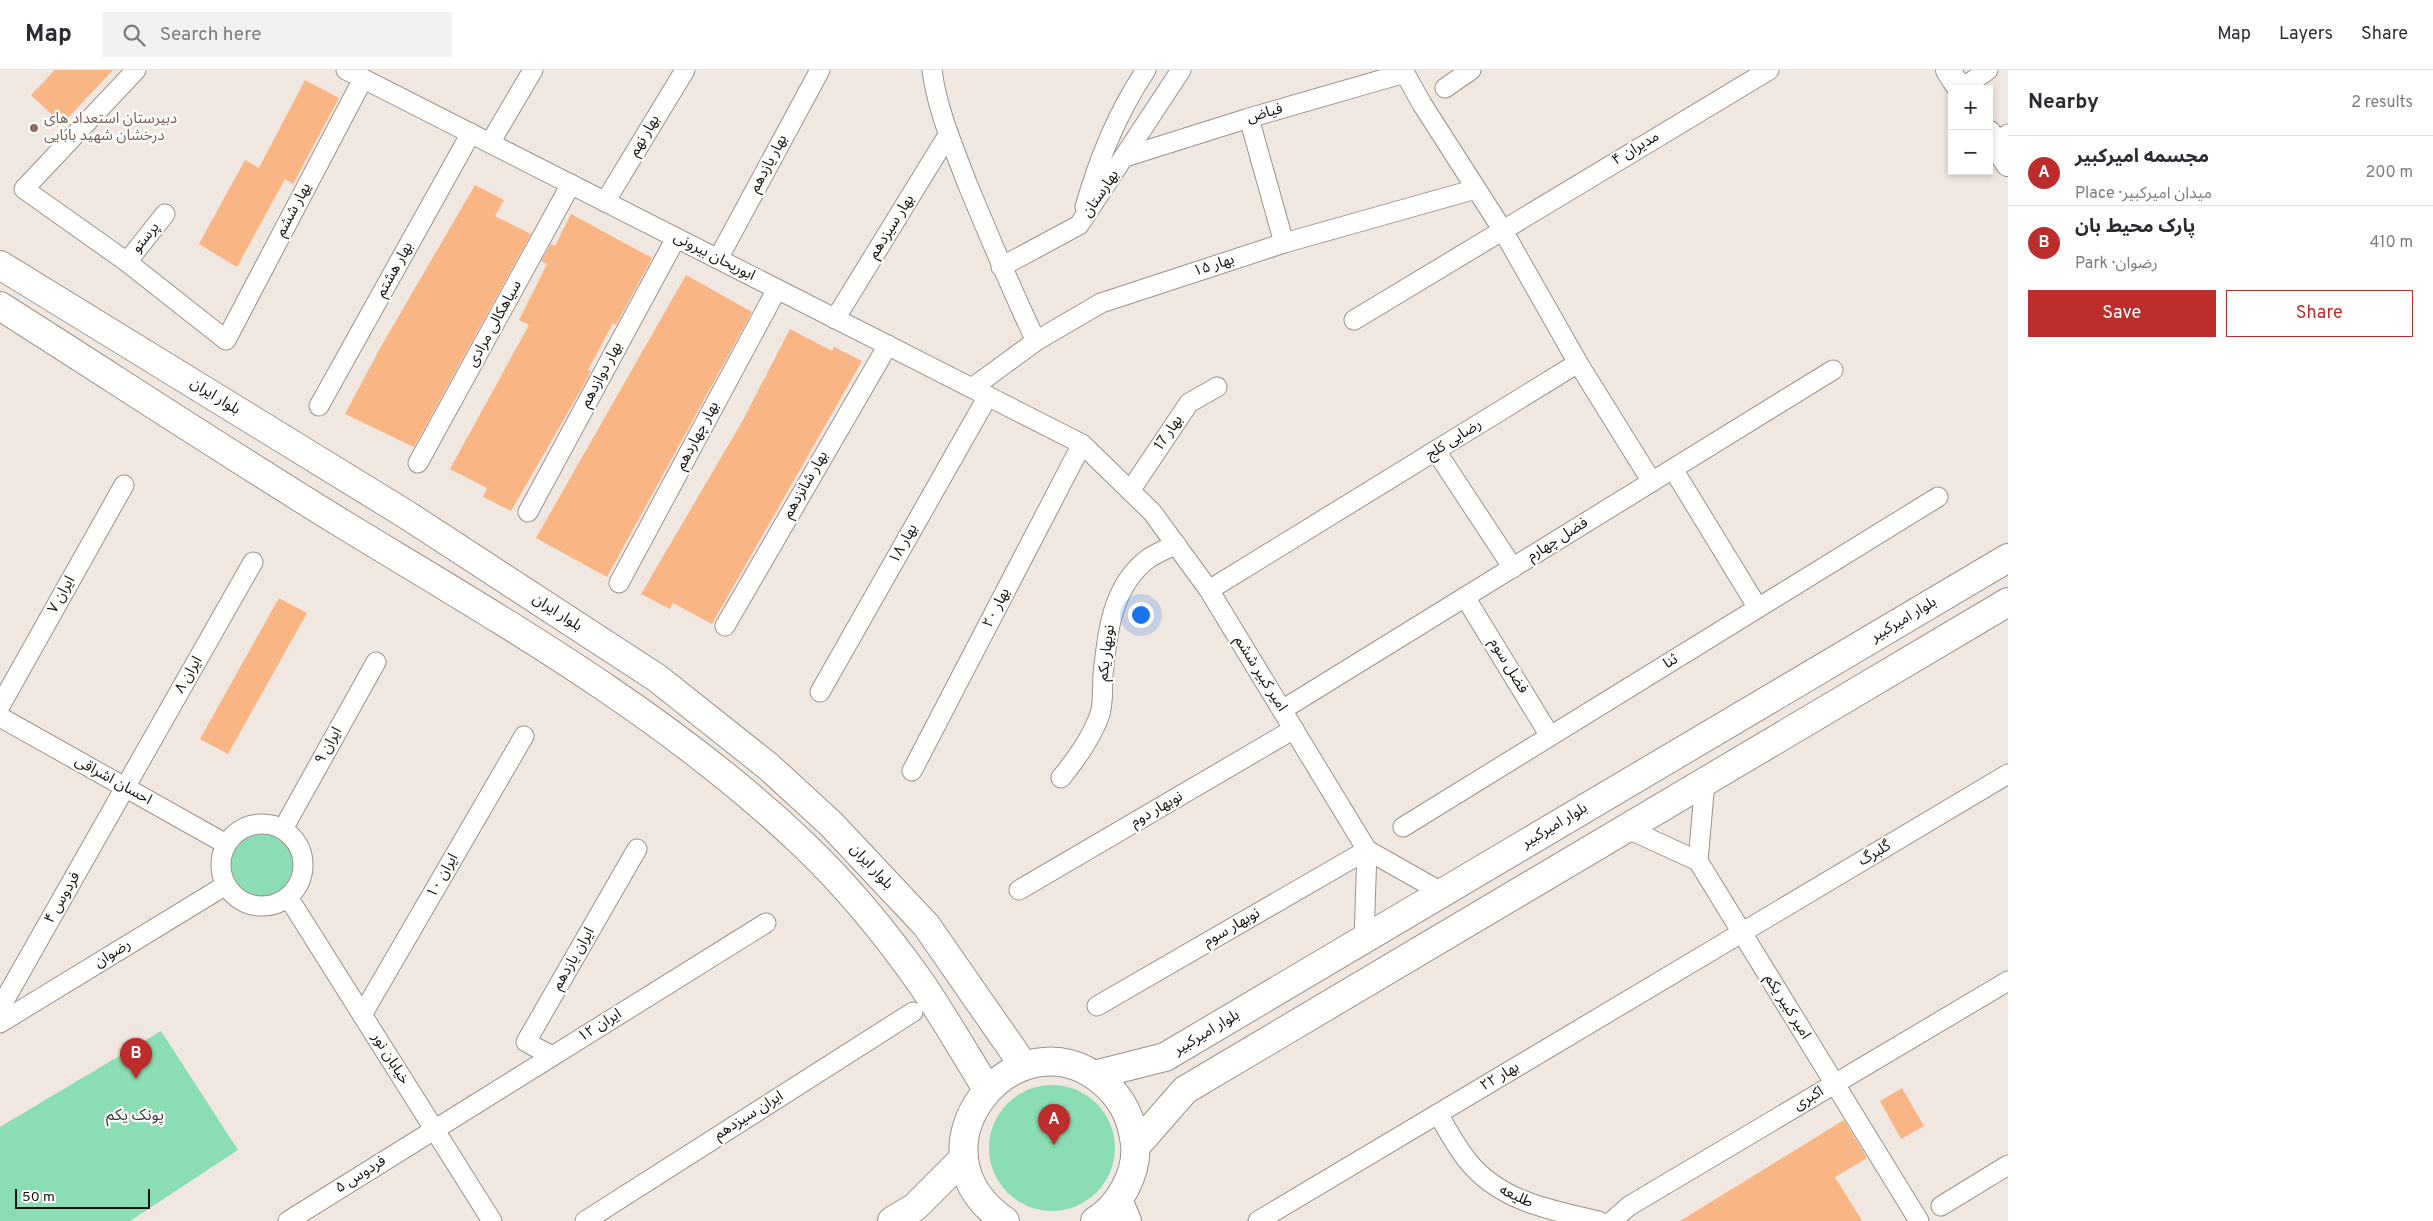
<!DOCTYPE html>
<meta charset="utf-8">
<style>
body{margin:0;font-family:Overpass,"Noto Sans Arabic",sans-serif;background:#f2f2f3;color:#2b2b33}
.controls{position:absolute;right:15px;top:15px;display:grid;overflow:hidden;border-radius:0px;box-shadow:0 2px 8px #0003}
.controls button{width:45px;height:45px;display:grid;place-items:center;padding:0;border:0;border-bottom:1px solid #e1e1e2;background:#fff;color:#2b2b33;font:25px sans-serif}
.scale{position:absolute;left:15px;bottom:12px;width:135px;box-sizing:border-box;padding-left:5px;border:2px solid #161310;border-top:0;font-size:14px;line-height:18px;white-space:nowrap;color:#161310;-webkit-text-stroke:4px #fff;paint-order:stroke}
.you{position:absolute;left:1140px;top:544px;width:18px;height:18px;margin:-12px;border:4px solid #fff;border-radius:50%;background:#1a73e8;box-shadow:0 0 0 8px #1a73e833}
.badge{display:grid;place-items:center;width:32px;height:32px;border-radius:50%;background:#bc2d2c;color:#fff;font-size:16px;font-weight:700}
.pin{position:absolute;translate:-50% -41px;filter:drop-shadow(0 1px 2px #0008)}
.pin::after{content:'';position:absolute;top:26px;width:18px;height:15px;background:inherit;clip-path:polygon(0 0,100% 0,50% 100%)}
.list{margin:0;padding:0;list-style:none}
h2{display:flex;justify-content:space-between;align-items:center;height:65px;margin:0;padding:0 20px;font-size:21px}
h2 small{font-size:16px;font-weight:400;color:#7c7c81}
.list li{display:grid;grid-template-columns:32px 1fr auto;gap:15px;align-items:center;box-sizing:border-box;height:70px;padding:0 20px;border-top:1px solid #e1e1e2}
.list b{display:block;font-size:19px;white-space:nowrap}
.list p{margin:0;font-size:16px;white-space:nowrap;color:#7c7c81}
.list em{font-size:16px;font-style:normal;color:#7c7c81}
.actions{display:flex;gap:10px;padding:15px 20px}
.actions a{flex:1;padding:11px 0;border:1px solid #bc2d2c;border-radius:0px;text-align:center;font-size:18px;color:#bc2d2c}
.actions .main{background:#bc2d2c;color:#fff}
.icon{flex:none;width:28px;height:28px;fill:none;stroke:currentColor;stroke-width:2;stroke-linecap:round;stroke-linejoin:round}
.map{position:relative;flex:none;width:2008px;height:1151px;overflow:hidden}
header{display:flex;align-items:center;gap:30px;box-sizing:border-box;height:70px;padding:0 25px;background:#fff;border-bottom:1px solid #e1e1e2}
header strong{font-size:24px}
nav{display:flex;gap:28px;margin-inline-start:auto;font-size:18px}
.search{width:350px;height:45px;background:#f2f2f3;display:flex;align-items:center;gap:12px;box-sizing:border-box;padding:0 18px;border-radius:0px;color:#7c7c81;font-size:19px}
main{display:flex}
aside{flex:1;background:#fff}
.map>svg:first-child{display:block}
.green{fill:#8bddb3}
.building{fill:#f9b583}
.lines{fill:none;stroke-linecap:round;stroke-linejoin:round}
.minor-casing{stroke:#9b928c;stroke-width:21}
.tertiary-casing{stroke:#9b928c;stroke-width:26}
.secondary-casing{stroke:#9b928c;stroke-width:30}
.primary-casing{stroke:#9b928c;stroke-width:30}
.minor{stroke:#fff;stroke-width:19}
.tertiary{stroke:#fff;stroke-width:24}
.secondary{stroke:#fff;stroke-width:28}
.primary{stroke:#fff;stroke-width:28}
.education-dot{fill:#8d6e63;stroke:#fff;stroke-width:2}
.labels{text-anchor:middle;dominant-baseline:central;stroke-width:4.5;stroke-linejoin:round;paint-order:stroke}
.street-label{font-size:15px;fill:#161310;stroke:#fff}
.education-label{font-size:15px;fill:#785e54;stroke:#fff;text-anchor:start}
.neighbourhood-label{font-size:16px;fill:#3e3732;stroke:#fff}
</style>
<header>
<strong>Map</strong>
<div class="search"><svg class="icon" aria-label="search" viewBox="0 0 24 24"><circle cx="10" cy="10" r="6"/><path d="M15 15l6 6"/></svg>Search here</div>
<nav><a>Map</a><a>Layers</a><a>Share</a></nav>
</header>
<main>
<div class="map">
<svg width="2008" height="1151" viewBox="0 0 2008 1151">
<rect width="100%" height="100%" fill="#f1e7e1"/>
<g class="green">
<path d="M257 754 283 757C344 822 243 865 224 811 221 802 219 793 222 785 228 767 240 758 257 754Z"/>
<path d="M161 961 238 1080 130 1151H0V1057Z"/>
<circle cx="1052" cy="1078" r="63"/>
</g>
<g class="building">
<path d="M55 0H113L62 54 31 25Z"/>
<path d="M305 10 339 28 293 114 285 109 237 197 199 174 245 90 259 98Z"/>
<path d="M475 115 504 130 495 146 531 164 414 377 345 344 383 273Z"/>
<path d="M571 144 652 188 616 255 613 253 588 300 591 301 582 318 511 441 483 427 487 418 450 399 529 255 519 250 547 194 541 191 551 174 555 176Z"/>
<path d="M686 205 752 242 607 507 536 468Z"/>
<path d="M790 259 832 281 834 277 862 291 712 554 673 533 670 539 641 524 743 350Z"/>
<path d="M279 528 307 543 228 684 200 669Z"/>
<path d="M1902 1018 1924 1056 1901 1069 1880 1031Z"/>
<path d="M1844 1050 1867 1088 1835 1107 1862 1151H1680Z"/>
</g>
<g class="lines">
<defs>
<g id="minor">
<path d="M136 0 24 119 127 192 226 270 363 9"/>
<path d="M346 0 1082 374 1152 442 1209 520 1367 780 1443 823"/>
<path d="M932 0C937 39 953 76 967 113 989 166 1011 219 1036 271"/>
<path d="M1403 0 1422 34 1502 159 1578 293"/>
<path d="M1445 18 1471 0"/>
<path d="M1961 19 1988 0"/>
<path d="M1249 48 1284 173"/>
<path d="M1995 72 2008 64"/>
<path d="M490 73 533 0"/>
<path d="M1125 87 1249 48 1405 3"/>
<path d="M605 132 685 0"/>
<path d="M1085 137C1099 88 1117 43 1146 0"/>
<path d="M718 189 820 0"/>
<path d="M127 192 165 144"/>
<path d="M1001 197 1079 155 1181 0"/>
<path d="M835 249 948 65"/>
<path d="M1354 250 1769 0"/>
<path d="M972 318 1036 271 1101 233 1284 173 1476 119"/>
<path d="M319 336 471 63"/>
<path d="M1436 381 1513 498"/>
<path d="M418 393 571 114"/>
<path d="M1673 399 1758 538"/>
<path d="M1130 421 1189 333 1217 317"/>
<path d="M528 442 676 168"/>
<path d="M619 513 777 219"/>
<path d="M1209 520 1578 293 1652 412"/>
<path d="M1465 527 1550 666"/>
<path d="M725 556 888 275"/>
<path d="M820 622 988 326"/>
<path d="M0 636 124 415"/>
<path d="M1282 640 1833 300"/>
<path d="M0 647 226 774"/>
<path d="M912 701 1082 374"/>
<path d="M1061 708C1076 689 1090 670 1099 647 1104 635 1102 618 1103 605 1107 563 1112 515 1149 488 1157 483 1167 479 1176 474"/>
<circle cx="262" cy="795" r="41"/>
<path d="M1403 757 1938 427"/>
<path d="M1626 758 1698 791 1919 1151"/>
<path d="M283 759 376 592"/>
<path d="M1698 791 1705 711"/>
<path d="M1019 820 1294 659"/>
<path d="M288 827 492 1151"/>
<path d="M1364 870 1367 780"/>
<path d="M1097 936 1367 780"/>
<path d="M0 938 253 492"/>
<path d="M362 945 524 666"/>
<path d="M0 953 226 815"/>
<path d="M552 986 526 972 637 779"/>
<path d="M1438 1044C1447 1059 1456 1076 1467 1090 1499 1131 1550 1140 1599 1151"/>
<path d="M1941 1136 2008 1095"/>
<path d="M288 1151 766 853"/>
<path d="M585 1151 913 942"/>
<path d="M1258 1151 2008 704"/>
<path d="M1612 1151 1629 1136 2008 911"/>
</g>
<g id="tertiary">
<path d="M1948 0 1960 19"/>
<path d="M1989 63 2008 94"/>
</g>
<path id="secondary" d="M1118 1130 1127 1151"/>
<g id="primary">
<path d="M0 195 407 445 657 608 769 697 831 754 926 855 1024 996"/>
<path d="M0 236C115 309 230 385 346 456 504 552 669 646 803 774 847 816 888 866 923 916 945 949 966 985 987 1019"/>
<path d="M1094 1005 1165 987 2008 488"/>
<path d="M1136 1076 1185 1020 2008 532"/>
<path d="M892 1151 915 1137 964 1088"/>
<path d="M1005 1151C900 1079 1017 939 1103 1012 1123 1029 1132 1049 1135 1074 1138 1103 1119 1137 1095 1151"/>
</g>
</defs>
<use href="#minor" class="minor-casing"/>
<use href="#tertiary" class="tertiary-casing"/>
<use href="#secondary" class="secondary-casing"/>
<use href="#primary" class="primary-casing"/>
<use href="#minor" class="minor"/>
<use href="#tertiary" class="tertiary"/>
<use href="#secondary" class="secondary"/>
<use href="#primary" class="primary"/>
</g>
<circle class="education-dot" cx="34" cy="58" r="5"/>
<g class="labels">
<g class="street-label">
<text transform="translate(1265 44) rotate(-16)">فیاض</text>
<text transform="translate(645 66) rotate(-59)">بهار نهم</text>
<text transform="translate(1636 79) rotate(-31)">مدیران ۴</text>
<text transform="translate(769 94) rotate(-62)">بهار یازدهم</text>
<text transform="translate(1101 124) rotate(-56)">بهارستان</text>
<text transform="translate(294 140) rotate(-62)">یهار ششم</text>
<text transform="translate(892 157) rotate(-58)">بهار سیزدهم</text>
<text transform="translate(146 168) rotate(-51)">پرستو</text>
<text transform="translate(714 187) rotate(27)">ابوریحان بیرونی</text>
<text transform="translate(1214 196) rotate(-18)">بهار ۱۵</text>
<text transform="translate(395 200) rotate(-61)">بهار هشتم</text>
<text transform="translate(495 254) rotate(-61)">سیاهکالی مرادی</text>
<text transform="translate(602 305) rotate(-62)">بهار دوازدهم</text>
<text transform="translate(215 327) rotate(32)">بلوار ایران</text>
<text transform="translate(1169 363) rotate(-56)">بهار 17</text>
<text transform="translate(698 366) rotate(-62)">بهار چهاردهم</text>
<text transform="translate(1454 370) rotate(-32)">رضایی کلج</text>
<text transform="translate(806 415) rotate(-60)">بهار شانزدهم</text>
<text transform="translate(1558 470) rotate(-32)">فضل چهارم</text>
<text transform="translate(904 474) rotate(-61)">بهار ۱۸</text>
<text transform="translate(62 525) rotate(-61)">ایران ۷</text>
<text transform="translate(997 538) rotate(-63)">بهار ۲۰</text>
<text transform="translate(557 543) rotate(33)">بلوار ایران</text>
<text transform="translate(1904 550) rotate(-31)">بلوار امیرکبیر</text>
<text transform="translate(1107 583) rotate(-83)">نوبهار یکم</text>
<text transform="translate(1671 592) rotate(-32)">ثنا</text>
<text transform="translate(1508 596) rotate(59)">فضل سوم</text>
<text transform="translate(1260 604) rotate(58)">امیر کبیر ششم</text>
<text transform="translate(189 605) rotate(-60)">ایران ۸</text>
<text transform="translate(329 676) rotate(-61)">ایران ۹</text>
<text transform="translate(113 711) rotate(29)">احسان اشراقی</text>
<text transform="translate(1157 740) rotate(-30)">نوبهار دوم</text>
<text transform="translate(1555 756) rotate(-31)">بلوار امیرکبیر</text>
<text transform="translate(1875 784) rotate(-31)">گلبرگ</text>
<text transform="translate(871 797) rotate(47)">بلوار ایران</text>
<text transform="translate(443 806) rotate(-60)">ایران ۱۰</text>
<text transform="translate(63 828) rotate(-60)">فردوس ۴</text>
<text transform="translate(1232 858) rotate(-30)">نوبهار سوم</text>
<text transform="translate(113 884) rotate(-32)">رضوان</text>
<text transform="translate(574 889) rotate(-60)">ایران یازدهم</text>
<text transform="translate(1787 937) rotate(58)">امیر کبیر یکم</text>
<text transform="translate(600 956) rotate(-32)">ایران ۱۲</text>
<text transform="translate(1207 963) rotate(-31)">بلوار امیرکبیر</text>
<text transform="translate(390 989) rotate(58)">خیابان نور</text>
<text transform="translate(1500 1007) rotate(-31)">بهار ۲۲</text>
<text transform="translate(1809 1029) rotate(-31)">اکبری</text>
<text transform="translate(749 1046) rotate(-32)">ایران سیزدهم</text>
<text transform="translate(361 1105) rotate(-32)">فردوس ۵</text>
<text transform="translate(1516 1127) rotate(25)">طلیعه</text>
</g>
<g class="education-label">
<text x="44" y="49">دبیرستان استعداد های<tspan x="44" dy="17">درخشان شهید بابایی</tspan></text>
</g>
<g class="neighbourhood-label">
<text x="135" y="1046">پونک یکم</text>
</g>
</g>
</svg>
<div class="controls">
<button>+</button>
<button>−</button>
</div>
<div class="scale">50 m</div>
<div class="you"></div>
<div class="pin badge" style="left:1054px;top:1075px">A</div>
<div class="pin badge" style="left:136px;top:1009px">B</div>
</div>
<aside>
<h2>Nearby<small>2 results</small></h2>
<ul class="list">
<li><span class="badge">A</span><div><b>مجسمه امیرکبیر</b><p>Place · میدان امیرکبیر</p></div><em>200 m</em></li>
<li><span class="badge">B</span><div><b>پارک محیط بان</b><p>Park · رضوان</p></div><em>410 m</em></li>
</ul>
<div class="actions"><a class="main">Save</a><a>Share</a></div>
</aside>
</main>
